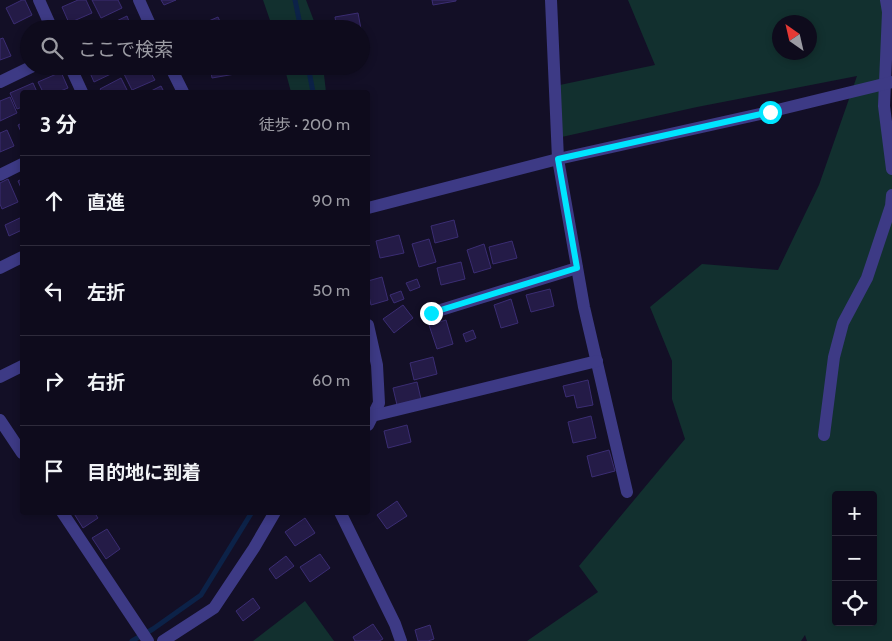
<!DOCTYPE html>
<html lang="ja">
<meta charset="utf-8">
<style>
body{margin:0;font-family:Cabin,"Noto Sans JP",sans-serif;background:#1c1929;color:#f1f3f6}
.controls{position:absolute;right:15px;bottom:15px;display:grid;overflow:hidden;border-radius:5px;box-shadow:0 2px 8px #0003}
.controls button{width:45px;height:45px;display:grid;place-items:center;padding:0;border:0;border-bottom:1px solid #2e2b3b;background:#0e0b1c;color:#f1f3f6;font:25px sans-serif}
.compass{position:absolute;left:772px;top:15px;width:45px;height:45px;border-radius:50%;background:#0e0b1c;box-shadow:0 2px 8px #0003;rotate:326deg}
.stop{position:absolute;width:15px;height:15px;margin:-11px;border:4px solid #00e5ff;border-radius:50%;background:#fff}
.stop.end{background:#00e5ff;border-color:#fff;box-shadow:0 1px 5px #0008}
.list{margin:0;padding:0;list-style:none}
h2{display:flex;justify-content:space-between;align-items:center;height:65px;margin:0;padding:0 20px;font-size:21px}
h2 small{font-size:16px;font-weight:400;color:#9b9ba3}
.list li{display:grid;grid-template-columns:32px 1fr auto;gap:15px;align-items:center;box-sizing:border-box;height:90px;padding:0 20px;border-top:1px solid #2e2b3b}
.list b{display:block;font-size:19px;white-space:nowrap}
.list em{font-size:16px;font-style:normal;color:#9b9ba3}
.icon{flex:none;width:28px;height:28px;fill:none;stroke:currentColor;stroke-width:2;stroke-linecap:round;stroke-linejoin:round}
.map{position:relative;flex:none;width:892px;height:641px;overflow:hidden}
.search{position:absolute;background:#0e0b1c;box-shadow:0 2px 8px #0003;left:20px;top:20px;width:350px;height:55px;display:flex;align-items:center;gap:12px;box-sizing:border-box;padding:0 18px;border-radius:28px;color:#9b9ba3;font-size:19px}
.panel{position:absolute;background:#0e0b1c;box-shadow:0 2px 8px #0003;left:20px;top:90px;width:350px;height:425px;border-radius:5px}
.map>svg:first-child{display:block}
.green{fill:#12302f;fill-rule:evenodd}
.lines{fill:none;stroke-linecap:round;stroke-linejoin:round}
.stream{stroke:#0c2248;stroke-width:5}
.building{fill:#241b47;stroke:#3b2d73}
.minor{stroke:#3d3a85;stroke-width:12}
.tertiary{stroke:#3d3a85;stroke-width:12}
.route{stroke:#00e5ff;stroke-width:6}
</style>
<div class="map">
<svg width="892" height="641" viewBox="0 0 892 641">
<rect width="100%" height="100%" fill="#130f26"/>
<g class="green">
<path d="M263 0H306L317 29H273Z"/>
<path d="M628 0H884L892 165V641H807L805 635 801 641H527L598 592 579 566 685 439 672 399V361L650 307 702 264 778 270 819 185 857 76 697 107 557 138 555 86 655 65ZM780 22H810V52H780ZM836 495H873V622H836Z"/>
<path d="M284 66H323L326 92H291Z"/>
<path d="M305 601 334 641H253Z"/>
</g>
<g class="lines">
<g class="stream">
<path d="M295 0 301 29"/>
<path d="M308 66 313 92"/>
<path d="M132 641 153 629 201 595 252 512"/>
</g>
</g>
<g class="building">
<path d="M22 0H25L32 15 14 24 6 8Z"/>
<path d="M78 0H86L92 13 69 23 62 7Z"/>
<path d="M92 0H118L122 8 101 18Z"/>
<path d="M161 0H176L164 5Z"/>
<path d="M432 0H456V1L433 5Z"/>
<path d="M358 13 361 29H337L335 17Z"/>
<path d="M127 16 132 29H105L104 27Z"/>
<path d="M218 17 222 26 216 29H190Z"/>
<path d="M92 24 95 29H82Z"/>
<path d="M3 38 11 56 0 60V39Z"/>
<path d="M87 66H113L115 72 94 82Z"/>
<path d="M140 66H147L155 80 132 90 124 74Z"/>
<path d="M210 66H233L235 74 212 78Z"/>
<path d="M61 72 68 88 58 92H43L38 82Z"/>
<path d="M121 78 128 92H102L100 89Z"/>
<path d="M33 83 37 92H22V107L17 109 10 93Z"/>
<path d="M161 86 164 92H149Z"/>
<path d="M10 97 17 113 0 121V101Z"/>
<path d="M22 123V134L18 125Z"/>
<path d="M7 130 14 146 0 152V133Z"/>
<path d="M8 179 18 202 2 209 0 204V183Z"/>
<path d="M22 179V190L18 181Z"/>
<path d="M22 217V230L9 236 5 225Z"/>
<path d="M454 220 458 237 435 243 431 226Z"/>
<path d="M399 235 404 253 380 258 376 241Z"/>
<path d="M429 239 436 262 419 267 412 244Z"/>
<path d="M512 241 517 258 493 264 489 247Z"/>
<path d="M484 244 491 268 474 273 467 250Z"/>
<path d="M461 262 465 279 441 285 437 268Z"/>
<path d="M382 277 388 300 371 305 368 292V281Z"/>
<path d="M417 279 420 287 410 291 406 283Z"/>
<path d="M550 289 554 306 531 312 526 295Z"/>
<path d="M401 291 404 299 394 303 390 295Z"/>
<path d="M511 299 518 323 501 328 494 305Z"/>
<path d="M403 305 413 318 394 333 383 319Z"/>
<path d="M446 320 453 344 437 349 429 325Z"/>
<path d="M473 330 476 338 466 342 463 334Z"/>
<path d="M433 357 437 374 414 380 410 363Z"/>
<path d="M588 380 593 405 577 408 574 395 566 397 563 386Z"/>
<path d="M417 382 421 399 397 405 393 388Z"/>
<path d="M591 416 596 438 573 443 568 422Z"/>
<path d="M407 425 411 442 388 448 384 431Z"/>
<path d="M609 450 615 471 592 477 587 456Z"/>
<path d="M397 501 407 516 387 529 377 515Z"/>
<path d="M73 512H94L98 518 83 528Z"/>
<path d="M305 518 315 533 295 546 285 532Z"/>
<path d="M107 529 120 549 106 559 92 538Z"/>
<path d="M320 554 330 568 310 582 300 567Z"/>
<path d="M286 556 294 566 276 579 269 569Z"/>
<path d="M253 598 260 608 243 621 236 611Z"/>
<path d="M373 624 383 639 379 641H355L353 637Z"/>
<path d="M430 625 434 639 428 641H418L415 630Z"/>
</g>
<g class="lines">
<g class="minor">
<path d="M39 0 52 29"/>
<path d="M551 0 558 159 584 307 627 492"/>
<path d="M886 0 888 12 884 106 892 169"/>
<path d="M70 66 82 92"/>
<path d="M0 82 33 66"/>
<path d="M0 175 22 164"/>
<path d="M0 268 22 257"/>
<path d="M431 313 577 268"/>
<path d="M368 325 377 365 379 403 368 425"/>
<path d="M372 416 597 361"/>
<path d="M0 420 22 453"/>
<path d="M824 435 834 357 843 323 867 278 891 206 892 195"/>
<path d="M62 512 148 641"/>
<path d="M163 641 214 608 254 548 275 512"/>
</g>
<g class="tertiary">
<path d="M139 0 152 29"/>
<path d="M170 66 183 92"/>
<path d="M368 208 558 159 769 112 892 82"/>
<path d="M0 377 22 366"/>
<path d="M340 512 395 624 401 641"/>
</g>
</g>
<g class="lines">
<path class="route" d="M431 313 577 268 558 159 770 112"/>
</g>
</svg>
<div class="controls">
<button>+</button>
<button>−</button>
<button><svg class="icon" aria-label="locate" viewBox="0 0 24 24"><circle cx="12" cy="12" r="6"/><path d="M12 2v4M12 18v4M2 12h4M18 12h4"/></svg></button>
</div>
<svg class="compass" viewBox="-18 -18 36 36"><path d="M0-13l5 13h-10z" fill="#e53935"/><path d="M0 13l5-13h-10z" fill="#9b9ba3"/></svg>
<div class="stop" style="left:770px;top:112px"></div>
<div class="stop end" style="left:431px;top:313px"></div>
<div class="search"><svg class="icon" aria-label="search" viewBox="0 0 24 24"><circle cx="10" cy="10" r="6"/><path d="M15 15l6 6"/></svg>ここで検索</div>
<section class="panel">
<h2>3 分<small>徒歩 · 200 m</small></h2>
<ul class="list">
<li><svg class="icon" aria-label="ahead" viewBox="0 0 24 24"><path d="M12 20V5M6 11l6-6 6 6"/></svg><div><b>直進</b></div><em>90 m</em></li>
<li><svg class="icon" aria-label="left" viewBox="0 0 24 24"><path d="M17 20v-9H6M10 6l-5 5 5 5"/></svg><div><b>左折</b></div><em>50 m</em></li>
<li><svg class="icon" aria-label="right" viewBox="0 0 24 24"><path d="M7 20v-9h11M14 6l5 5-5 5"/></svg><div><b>右折</b></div><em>60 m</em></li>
<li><svg class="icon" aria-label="arrive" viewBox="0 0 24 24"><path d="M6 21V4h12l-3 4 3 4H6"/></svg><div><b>目的地に到着</b></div></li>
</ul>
</section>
</div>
